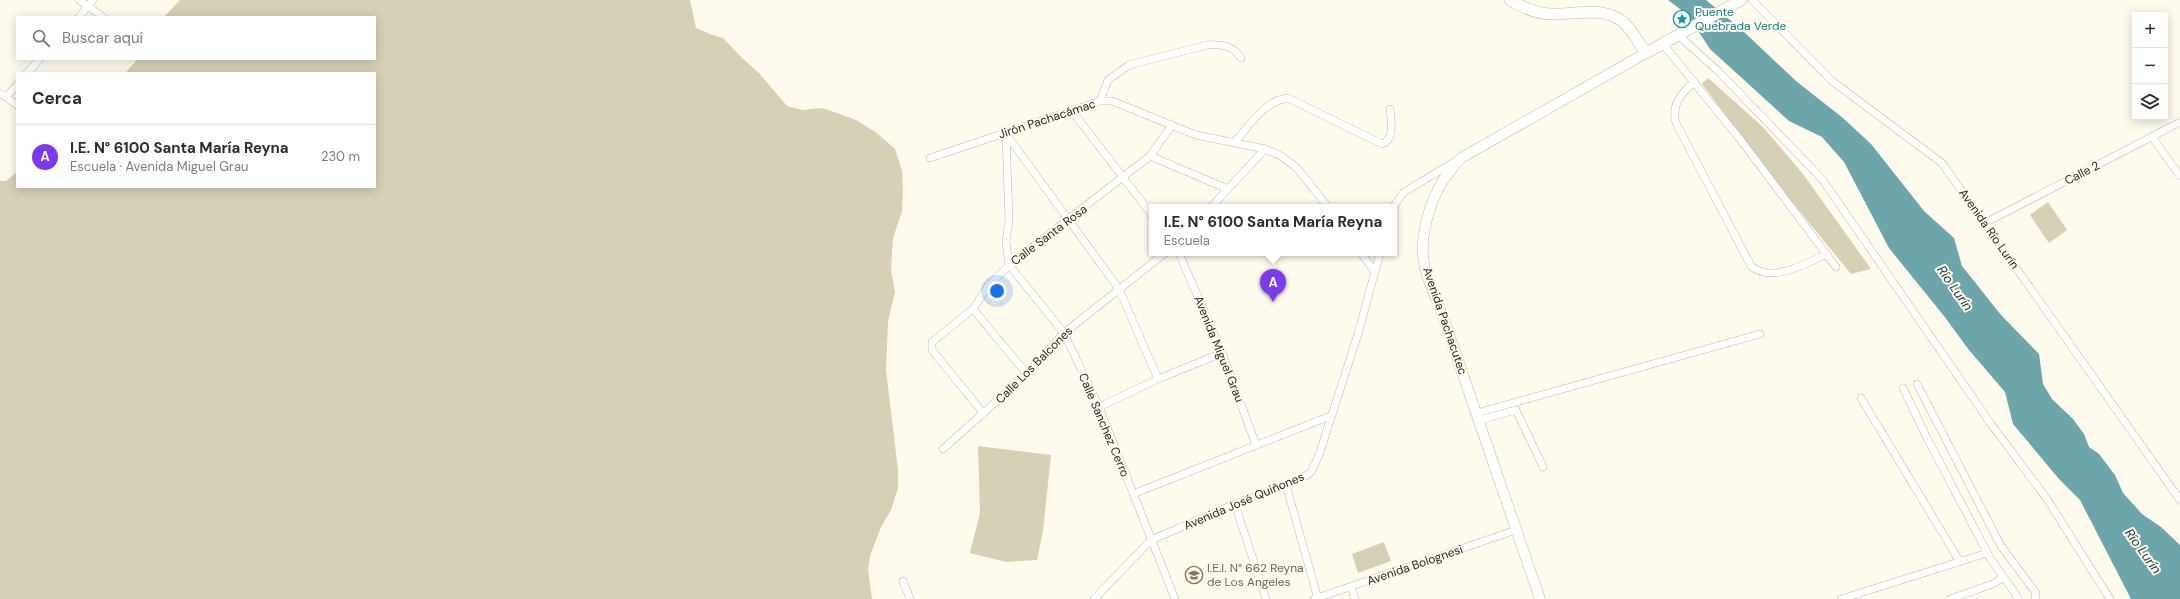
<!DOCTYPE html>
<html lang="es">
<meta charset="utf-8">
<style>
body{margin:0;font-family:"DM Sans",sans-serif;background:#f7f7f7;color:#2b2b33}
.controls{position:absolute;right:12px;top:12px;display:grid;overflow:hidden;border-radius:0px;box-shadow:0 2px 10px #0003}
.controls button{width:36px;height:36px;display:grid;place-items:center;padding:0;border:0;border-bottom:1px solid #e1e1e2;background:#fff;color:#2b2b33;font:20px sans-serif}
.you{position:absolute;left:997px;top:291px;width:14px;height:14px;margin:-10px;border:3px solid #fff;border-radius:50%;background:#1a73e8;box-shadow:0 0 0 6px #1a73e833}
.badge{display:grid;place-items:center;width:26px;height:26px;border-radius:50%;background:#7c3aed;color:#fff;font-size:13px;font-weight:700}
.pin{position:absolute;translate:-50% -33px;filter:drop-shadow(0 1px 2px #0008)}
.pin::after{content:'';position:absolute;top:21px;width:14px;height:12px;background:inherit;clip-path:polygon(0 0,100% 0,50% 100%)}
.popup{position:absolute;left:1149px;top:204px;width:248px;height:52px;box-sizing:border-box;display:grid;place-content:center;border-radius:0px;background:#fff;filter:drop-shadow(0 1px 3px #0005);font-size:13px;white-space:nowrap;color:#7c7c81}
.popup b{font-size:15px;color:#2b2b33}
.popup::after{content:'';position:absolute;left:50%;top:100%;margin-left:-8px;border:8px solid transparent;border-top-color:#fff}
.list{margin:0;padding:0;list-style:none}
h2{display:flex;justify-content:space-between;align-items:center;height:52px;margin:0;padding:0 16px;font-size:17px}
h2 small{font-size:13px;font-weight:400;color:#7c7c81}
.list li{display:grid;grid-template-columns:26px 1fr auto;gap:12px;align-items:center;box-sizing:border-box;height:64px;padding:0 16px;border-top:1px solid #e1e1e2}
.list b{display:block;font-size:15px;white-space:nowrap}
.list p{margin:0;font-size:13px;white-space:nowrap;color:#7c7c81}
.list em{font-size:13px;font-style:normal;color:#7c7c81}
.icon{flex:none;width:22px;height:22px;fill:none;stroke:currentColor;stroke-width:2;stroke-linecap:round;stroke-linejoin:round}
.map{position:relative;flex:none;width:2180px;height:599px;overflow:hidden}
.search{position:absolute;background:#fff;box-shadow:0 2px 10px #0003;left:16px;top:16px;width:360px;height:44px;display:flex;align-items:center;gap:10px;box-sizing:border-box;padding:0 14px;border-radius:0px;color:#7c7c81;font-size:15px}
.panel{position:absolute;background:#fff;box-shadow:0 2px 10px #0003;left:16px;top:72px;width:360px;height:116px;border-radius:0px}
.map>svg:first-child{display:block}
.green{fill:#d6d0b5}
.water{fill:#6ca6aa}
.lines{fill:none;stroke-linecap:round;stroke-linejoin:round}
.street-casing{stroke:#bebaa9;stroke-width:8}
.secondary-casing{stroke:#bebaa9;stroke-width:11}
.primary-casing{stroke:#bebaa9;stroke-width:12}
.street{stroke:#fff;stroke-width:7}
.secondary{stroke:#fff;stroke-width:10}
.primary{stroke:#fff;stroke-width:11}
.labels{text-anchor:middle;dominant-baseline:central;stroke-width:4;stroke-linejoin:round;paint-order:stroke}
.culture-label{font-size:12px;fill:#0d838f;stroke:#fefbed;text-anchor:start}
.street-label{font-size:12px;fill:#292721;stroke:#fefbed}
.education-label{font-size:12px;fill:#785e54;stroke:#fefbed;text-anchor:start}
.water-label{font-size:13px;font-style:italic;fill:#173637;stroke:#fefbed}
</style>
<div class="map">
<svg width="2180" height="599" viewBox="0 0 2180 599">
<rect width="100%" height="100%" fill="#fefbed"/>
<g class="green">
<path d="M180 0H690L696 28 710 34 723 38 742 58 759 73 787 106 802 110 822 108 837 113 856 120 877 133 895 149 902 171 903 190 902 211 893 238 891 270 895 292 888 321 886 370 898 470V488L891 510 881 527 870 556 868 569 872 599H0V181H6L17 172V187H375V73H125L138 59H375V17H164Z"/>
<path d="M1708 78 1763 127 1803 174 1871 269 1851 274 1788 197 1702 84Z"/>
<path d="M2048 202 2067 230 2049 243 2030 215Z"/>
<path d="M978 446 1051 455 1043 531 1037 560 1006 562 970 553 980 513Z"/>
<path d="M1384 542 1391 561 1358 573 1352 554Z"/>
</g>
<path class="water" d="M1668 0H1706L1742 30 1796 81 1843 118 1871 144 1924 211 1954 238 1962 266 2001 315 2039 354 2043 384 2052 399 2073 419 2084 434 2089 447 2099 454 2115 475 2123 493 2142 514 2161 527 2180 545V599H2131L2080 500 2059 479 2013 424 2005 392 1969 350 1944 316 1889 248 1844 162 1822 137 1789 121 1710 49 1688 15Z"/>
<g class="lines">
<defs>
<g id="street">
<path d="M79 0 103 17"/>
<path d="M1752 0 1832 81 1942 163 2180 500"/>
<path d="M79 17 93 0"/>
<path d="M1678 35 1719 72 1822 179 1991 424 2047 499 2110 599"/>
<path d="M1663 44 1743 143 1836 267"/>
<path d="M27 73 40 59"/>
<path d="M1694 82C1681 94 1671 104 1676 123L1751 266C1771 284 1807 263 1827 254"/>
<path d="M0 93 17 105"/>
<path d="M6 97 17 85"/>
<path d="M1100 101 1108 80 1129 65 1207 45C1220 44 1233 45 1241 58"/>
<path d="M1072 111 1152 215"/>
<path d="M1006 133 1009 221 1006 242 1009 265 1064 333 1099 407 1175 599"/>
<path d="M1006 134 1119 289 1158 379"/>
<path d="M2152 137 2180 176"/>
<path d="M1235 142C1250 125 1264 101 1288 98L1382 144C1395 140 1391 120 1390 109"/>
<path d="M1150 156 1228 189"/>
<path d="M930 158 1088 105 1100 101H1112L1196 135 1265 149 1281 156 1297 168 1328 207"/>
<path d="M1211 207 1265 149"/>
<path d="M1393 207 1404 192 1456 161"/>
<path d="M1985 223 2180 122"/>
<path d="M1179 253 1222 353 1256 445"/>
<path d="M1361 253 1375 272"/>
<path d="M973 309 1027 374"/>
<path d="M1917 384 2001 546 2036 593 2035 599"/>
<path d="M1903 388 1927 438 1990 558 2019 599"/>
<path d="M1861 398 1960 562"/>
<path d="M1099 407 1158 379 1222 353"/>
<path d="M1477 413 1760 334"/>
<path d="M984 414 932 350V342L973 309 988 286 1009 265 1150 156 1172 125"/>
<path d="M1479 420 1516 410 1543 467"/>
<path d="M943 449 1027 374 1064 333 1165 253"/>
<path d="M1286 485 1318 599"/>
<path d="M1133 494 1330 416"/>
<path d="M1235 504 1266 599"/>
<path d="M903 581 910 599"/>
<path d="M1351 588 1355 599"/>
<path d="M1094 599 1151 540 1235 504 1304 477 1311 472 1319 455 1358 334 1380 253"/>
<path d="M1314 599 1516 530"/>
<path d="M1841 599 1987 553"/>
<path d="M1950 599 1993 584 2003 577"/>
</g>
<path id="secondary" d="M1540 599 1440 308C1435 295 1428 281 1425 268 1418 241 1429 202 1444 179 1449 172 1455 165 1461 158L1646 53"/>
<path id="primary" d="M1510 0C1523 8 1535 13 1550 14 1574 15 1605 5 1624 23 1633 31 1639 44 1646 53L1741 0"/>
</defs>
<use href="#street" class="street-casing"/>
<use href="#secondary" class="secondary-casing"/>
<use href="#primary" class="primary-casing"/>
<use href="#street" class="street"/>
<use href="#secondary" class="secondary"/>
<use href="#primary" class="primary"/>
</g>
<defs>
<symbol id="sight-ring" viewBox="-11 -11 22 22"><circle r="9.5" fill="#fefbed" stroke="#0f9aa8" stroke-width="1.5"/><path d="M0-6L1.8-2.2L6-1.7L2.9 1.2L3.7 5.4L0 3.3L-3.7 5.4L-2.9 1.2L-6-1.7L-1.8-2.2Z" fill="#0f9aa8"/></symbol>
<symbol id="school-ring" viewBox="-11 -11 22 22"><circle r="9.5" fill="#fefbed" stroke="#8d6e63" stroke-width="1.5"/><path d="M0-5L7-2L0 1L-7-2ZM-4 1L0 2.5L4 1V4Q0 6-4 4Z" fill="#8d6e63"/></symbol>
</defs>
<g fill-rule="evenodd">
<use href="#sight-ring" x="1672" y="9" width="20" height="20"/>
<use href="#school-ring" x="1184" y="565" width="20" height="20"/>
</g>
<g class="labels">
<g class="culture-label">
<text x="1695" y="12">Puente<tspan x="1695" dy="14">Quebrada Verde</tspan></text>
</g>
<g class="street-label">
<text transform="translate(1047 119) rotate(-18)">Jirón Pachacámac</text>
<text transform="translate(2082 173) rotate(-27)">Calle 2</text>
<text transform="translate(1989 229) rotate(55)">Avenida Río Lurín</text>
<text transform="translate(1049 235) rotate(-37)">Calle Santa Rosa</text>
<text transform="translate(1445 321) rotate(71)">Avenida Pachacutec</text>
<text transform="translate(1219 349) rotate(68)">Avenida Miguel Grau</text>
<text transform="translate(1034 365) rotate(-45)">Calle Los Balcones</text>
<text transform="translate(1104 425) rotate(67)">Calle Sanchez Cerro</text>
<text transform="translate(1244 501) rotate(-23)">Avenida José Quiñones</text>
<text transform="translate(1415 565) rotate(-19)">Avenida Bolognesi</text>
</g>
<g class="education-label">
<text x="1207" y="568">I.E.I. N° 662 Reyna<tspan x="1207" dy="14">de Los Angeles</tspan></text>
</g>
<g class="water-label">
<text transform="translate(1955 288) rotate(55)">Río Lurín</text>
<text transform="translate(2143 551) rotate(54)">Río Lurín</text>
</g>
</g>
</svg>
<div class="controls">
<button>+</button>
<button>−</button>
<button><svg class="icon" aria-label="layers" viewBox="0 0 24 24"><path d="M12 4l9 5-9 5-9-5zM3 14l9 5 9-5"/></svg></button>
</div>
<div class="you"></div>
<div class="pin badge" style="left:1273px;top:302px">A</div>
<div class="popup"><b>I.E. N° 6100 Santa María Reyna</b>Escuela</div>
<div class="search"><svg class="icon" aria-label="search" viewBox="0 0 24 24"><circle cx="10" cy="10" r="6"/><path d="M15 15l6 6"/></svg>Buscar aquí</div>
<section class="panel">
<h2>Cerca<small></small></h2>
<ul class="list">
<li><span class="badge">A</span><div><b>I.E. N° 6100 Santa María Reyna</b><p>Escuela · Avenida Miguel Grau</p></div><em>230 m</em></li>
</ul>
</section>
</div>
